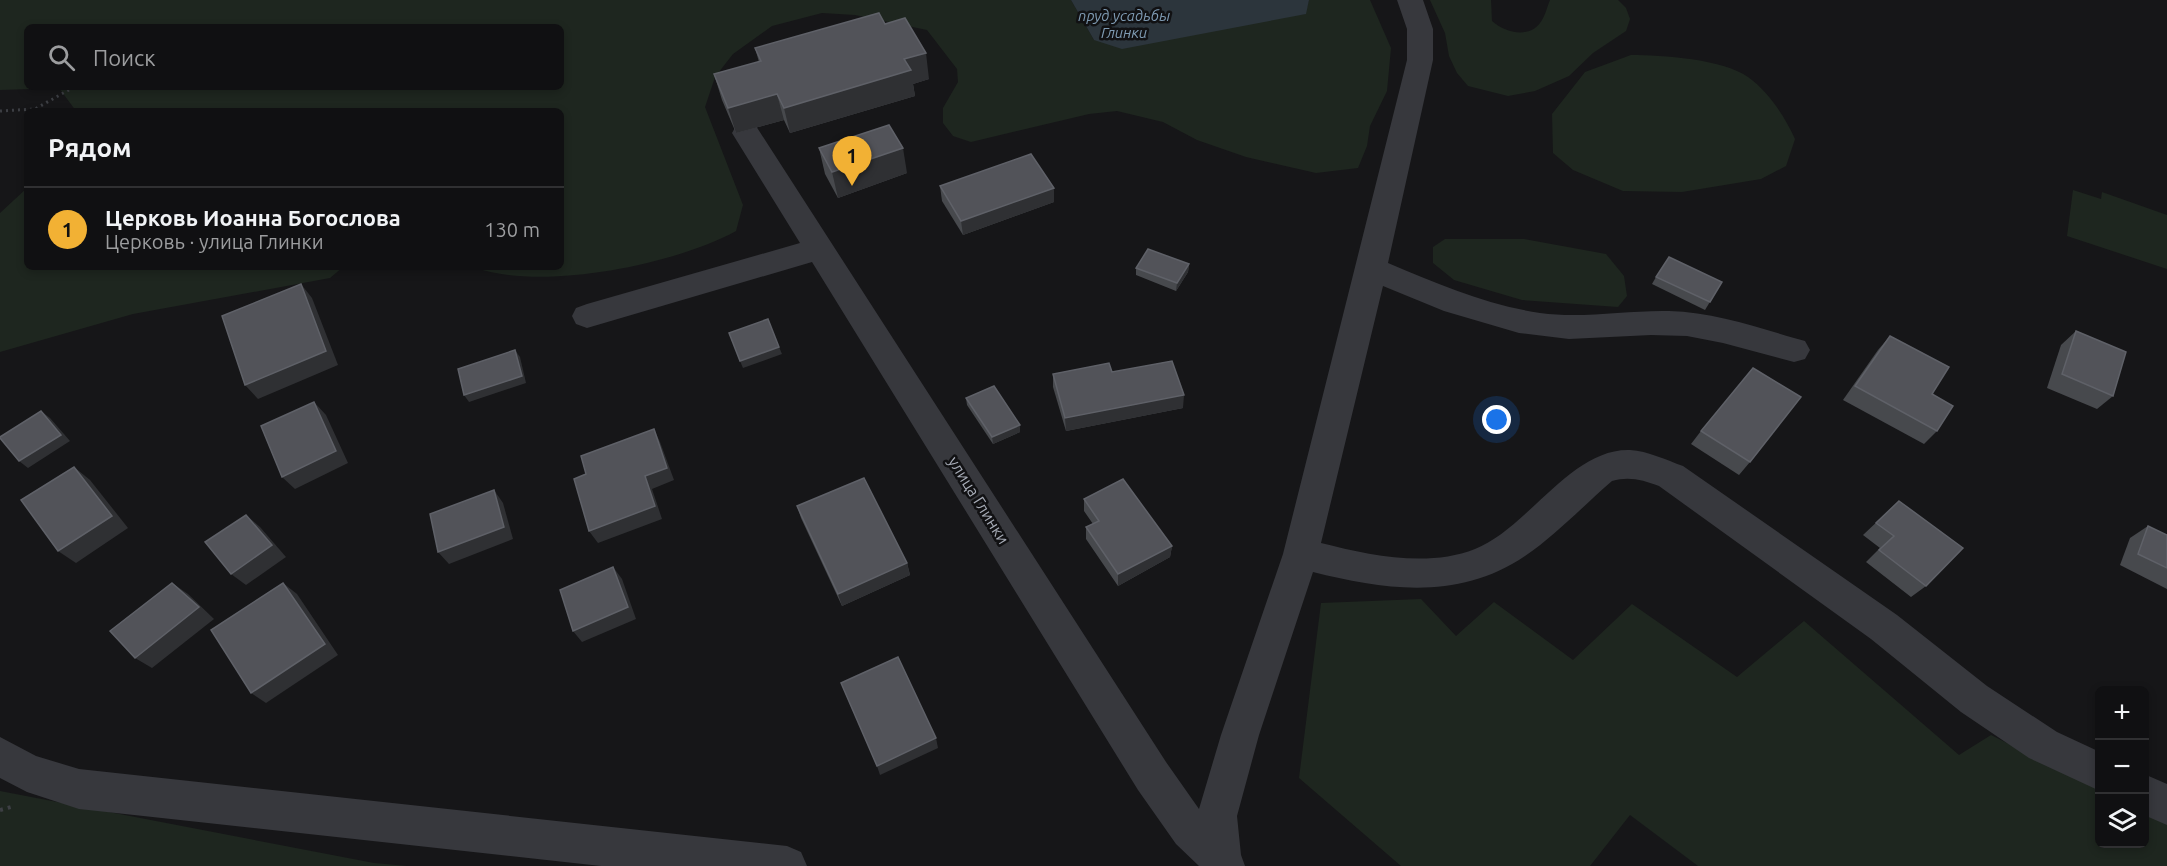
<!DOCTYPE html>
<html lang="ru">
<meta charset="utf-8">
<style>
body{margin:0;font-family:Ubuntu,sans-serif;background:#1e1e20;color:#f1f3f6}
.controls{position:absolute;right:18px;bottom:18px;display:grid;overflow:hidden;border-radius:9px;box-shadow:0 3px 9px #0003}
.controls button{width:54px;height:54px;display:grid;place-items:center;padding:0;border:0;border-bottom:2px solid #303032;background:#101012;color:#f1f3f6;font:30px sans-serif}
.you{position:absolute;left:1497px;top:420px;width:21px;height:21px;margin:-15px;border:4px solid #fff;border-radius:50%;background:#1a73e8;box-shadow:0 0 0 9px #1a73e833}
.badge{display:grid;place-items:center;width:39px;height:39px;border-radius:50%;background:#f2b134;color:#111;font-size:20px;font-weight:700}
.pin{position:absolute;translate:-50% -50px;filter:drop-shadow(0 2px 3px #0008)}
.pin::after{content:'';position:absolute;top:32px;width:21px;height:18px;background:inherit;clip-path:polygon(0 0,100% 0,50% 100%)}
.list{margin:0;padding:0;list-style:none}
h2{display:flex;justify-content:space-between;align-items:center;height:78px;margin:0;padding:0 24px;font-size:26px}
h2 small{font-size:20px;font-weight:400;color:#9c9d9f}
.list li{display:grid;grid-template-columns:39px 1fr auto;gap:18px;align-items:center;box-sizing:border-box;height:84px;padding:0 24px;border-top:2px solid #303032}
.list b{display:block;font-size:22px;white-space:nowrap}
.list p{margin:0;font-size:20px;white-space:nowrap;color:#9c9d9f}
.list em{font-size:20px;font-style:normal;color:#9c9d9f}
.icon{flex:none;width:33px;height:33px;fill:none;stroke:currentColor;stroke-width:2;stroke-linecap:round;stroke-linejoin:round}
.map{position:relative;flex:none;width:2167px;height:866px;overflow:hidden}
.search{position:absolute;background:#101012;box-shadow:0 3px 9px #0003;left:24px;top:24px;width:540px;height:66px;display:flex;align-items:center;gap:15px;box-sizing:border-box;padding:0 21px;border-radius:9px;color:#9c9d9f;font-size:22px}
.panel{position:absolute;background:#101012;box-shadow:0 3px 9px #0003;left:24px;top:108px;width:540px;height:162px;border-radius:9px}
.map>svg:first-child{display:block}
.green{fill:#1e261f;fill-rule:evenodd}
.water{fill:#2c353c}
.lines{fill:none;stroke-linecap:round;stroke-linejoin:round}
.path-far1{stroke:#3d3f44;stroke-width:3;stroke-dasharray:2 4;stroke-linecap:butt}
.path{stroke:#3d3f44;stroke-width:4;stroke-dasharray:3 5;stroke-linecap:butt}
.minor{fill:#37383d;fill-rule:evenodd}
.wall{fill:#47494d}
.shaded-wall{fill:#2f3033}
.building{fill:#525359;stroke:#5f6168;stroke-width:1.5}
.labels{text-anchor:middle;dominant-baseline:central;stroke-width:5;stroke-linejoin:round;paint-order:stroke}
.far-water-label{font-size:15px;font-style:italic;fill:#7f9bb3;stroke:#111113}
.street-label{font-size:16px;fill:#a8adb8;stroke:#111113}
</style>
<div class="map">
<svg width="2167" height="866" viewBox="0 0 2167 866">
<rect width="100%" height="100%" fill="#161618"/>
<g class="green">
<path d="M0 0H1071L1094 40 1305 14 1309 0H1370L1391 48 1387 91 1370 126 1367 146 1358 168 1316 173 1246 157 1197 140 1163 122 1117 111 1089 114 971 142 953 136 943 123V108L958 82 957 69 927 30 855 15 822 13 772 26 733 54 715 77 705 107 743 205 736 231C674 265 540 292 473 267H561V111H76L59 88 0 90ZM27 27H561V87H27Z"/>
<path d="M1430 0H1491L1492 21C1504 32 1528 39 1540 23 1545 17 1547 7 1550 0H1618L1626 8 1630 19 1626 31 1593 53 1569 76 1535 91 1508 96 1468 86 1457 73 1449 56 1445 33Z"/>
<path d="M1631 55C1662 55 1723 59 1748 77 1769 92 1785 117 1795 139L1786 166 1761 179 1682 192 1623 191 1573 170 1553 153 1552 114 1585 72Z"/>
<path d="M27 188V267H343L330 278 133 314 0 352V213Z"/>
<path d="M2073 190 2101 199 2102 192 2167 215V269L2067 236Z"/>
<path d="M1445 239H1524L1606 254 1624 276 1627 296 1618 307 1522 300 1454 280 1433 263V247Z"/>
<path d="M1421 599 1456 636 1494 602 1573 660 1632 604 1737 677 1804 621 1959 755 1991 735 2099 789 2100 844H2144L2145 812 2167 823V866H1698L1630 815 1590 866H1401L1299 778 1321 603Z"/>
<path d="M0 791 374 863 407 866H0Z"/>
</g>
<path class="water" d="M1071 0H1309L1306 14 1122 49 1094 40Z"/>
<g class="lines">
<path class="path-far1" d="M0 111 35 109 74 87"/>
<path class="path" d="M0 810 11 807"/>
<g class="minor">
<path d="M1397 0H1423L1433 29V60L1388 263C1438 284 1487 305 1540 313 1583 319 1626 310 1669 311 1712 312 1753 326 1794 338L1805 341 1810 350 1805 359 1794 362 1723 343 1687 336 1651 335 1569 339 1519 333 1444 311 1383 286 1321 543C1369 555 1427 568 1475 549 1528 528 1571 448 1630 450 1648 451 1666 460 1683 466L1897 615 1987 686 2057 732 2100 752V791L2029 758 1961 712 1871 639 1659 486C1643 480 1629 476 1612 481 1583 506 1556 535 1525 556 1459 601 1385 590 1313 572L1259 735 1237 816 1241 855 1245 866H1199L1176 844 1138 790 812 262 587 328 576 324 572 316 576 308 587 304 800 243 732 133 736 126 746 124 756 126 1166 762 1199 809 1221 735 1283 554 1407 60V29Z"/>
<path d="M0 737 36 756 79 769 787 846 801 852 807 866H601L79 809 27 792 0 778Z"/>
<path d="M2144 774 2167 784V825L2144 815Z"/>
</g>
</g>
<g class="wall">
<path d="M885 24 929 79 913 84 915 96 790 133 784 120 736 133 722 100 714 74 759 62 755 48Z"/>
<path d="M819 148 907 173 838 198 825 174Z"/>
<path d="M940 186 1054 188V202L963 235 942 201Z"/>
<path d="M1189 264 1188 272 1176 291 1136 275V268Z"/>
<path d="M1656 277 1722 282 1705 310 1652 284Z"/>
<path d="M2076 331 2113 396 2097 409 2047 388 2061 345Z"/>
<path d="M1890 336 1932 394 1937 431 1924 444 1843 400 1878 350Z"/>
<path d="M1053 374 1183 408 1066 431 1053 387Z"/>
<path d="M966 398 1020 432 993 444 967 405Z"/>
<path d="M1701 431 1750 462 1739 475 1691 444Z"/>
<path d="M1084 499 1172 546 1170 557 1118 586 1086 539V527L1093 524 1084 511Z"/>
<path d="M1899 501 1926 586 1911 597 1866 562 1880 548 1863 535Z"/>
<path d="M797 506 907 563 910 575 842 606 801 518Z"/>
<path d="M2148 526 2167 535V589L2120 565 2130 538Z"/>
</g>
<g class="shaded-wall">
<path d="M926 53 929 79 913 84 915 96 790 133 784 108 904 59Z"/>
<path d="M777 94 784 120 736 133 728 108Z"/>
<path d="M903 148 907 173 838 198 832 172Z"/>
<path d="M1054 188V202L963 235 961 221Z"/>
<path d="M1189 264 1188 272 1176 291 1177 283Z"/>
<path d="M301 284 312 298 338 365 258 399 245 385Z"/>
<path d="M779 347 782 354 743 368 740 361Z"/>
<path d="M515 350 520 357 526 383 469 402 464 395Z"/>
<path d="M1184 395 1183 408 1066 431 1065 418Z"/>
<path d="M314 402 326 415 348 463 295 489 282 477Z"/>
<path d="M41 411 50 418 70 441 28 468 19 461Z"/>
<path d="M1020 425V432L993 444 992 437Z"/>
<path d="M654 429 660 442 674 480 652 489 662 519 598 543 589 531 645 476Z"/>
<path d="M74 467 90 480 128 528 76 563 58 551Z"/>
<path d="M494 490 503 503 513 539 449 564 438 552Z"/>
<path d="M246 515 260 527 286 557 246 585 231 574Z"/>
<path d="M1172 546 1170 557 1118 586V574Z"/>
<path d="M907 563 910 575 842 606 838 594Z"/>
<path d="M613 567 622 579 636 619 582 642 573 631Z"/>
<path d="M172 583 188 594 214 619 152 668 135 658Z"/>
<path d="M283 583 297 594 338 655 266 703 251 693Z"/>
<path d="M936 738 938 748 880 775 877 766Z"/>
</g>
<g class="building">
<path d="M879 13 885 24 905 18 926 53 904 59 911 70 784 108 777 94 728 108 714 74 761 61 755 48Z"/>
<path d="M889 125 903 148 832 172 819 148Z"/>
<path d="M1031 154 1054 188 961 221 940 186Z"/>
<path d="M1148 249 1189 264 1177 283 1136 268Z"/>
<path d="M1669 257 1722 282 1710 302 1656 277Z"/>
<path d="M301 284 326 351 245 385 222 316Z"/>
<path d="M768 319 779 347 740 361 729 333Z"/>
<path d="M2076 331 2126 352 2113 396 2062 374Z"/>
<path d="M1890 336 1949 367 1932 394 1953 406 1937 431 1855 386Z"/>
<path d="M515 350 522 376 464 395 458 369Z"/>
<path d="M1172 361 1184 395 1065 418 1053 374 1109 363 1112 372Z"/>
<path d="M1753 368 1801 397 1750 462 1701 431Z"/>
<path d="M994 386 1020 425 992 437 966 398Z"/>
<path d="M314 402 336 451 282 477 261 426Z"/>
<path d="M41 411 61 435 19 461 0 438V437Z"/>
<path d="M654 429 667 468 645 476 655 506 589 531 574 479 586 474 581 456Z"/>
<path d="M74 467 112 516 58 551 21 500Z"/>
<path d="M864 478 907 563 838 594 797 506Z"/>
<path d="M1123 479 1172 546 1118 574 1086 527 1099 521 1084 499Z"/>
<path d="M494 490 504 527 438 552 430 514Z"/>
<path d="M1899 501 1963 548 1926 586 1879 550 1894 536 1876 523Z"/>
<path d="M246 515 272 545 231 574 205 542Z"/>
<path d="M2148 526 2167 535V568L2138 554Z"/>
<path d="M613 567 628 607 573 631 560 590Z"/>
<path d="M172 583 199 607 135 658 110 631Z"/>
<path d="M283 583 325 644 251 693 211 630Z"/>
<path d="M898 657 936 738 877 766 841 683Z"/>
</g>
<g class="labels">
<g class="far-water-label">
<text x="1124" y="15">пруд усадьбы<tspan x="1124" dy="17">Глинки</tspan></text>
</g>
<g class="street-label">
<text transform="translate(979 500) rotate(58)">улица Глинки</text>
</g>
</g>
</svg>
<div class="controls">
<button>+</button>
<button>−</button>
<button><svg class="icon" aria-label="layers" viewBox="0 0 24 24"><path d="M12 4l9 5-9 5-9-5zM3 14l9 5 9-5"/></svg></button>
</div>
<div class="you"></div>
<div class="pin badge" style="left:852px;top:186px">1</div>
<div class="search"><svg class="icon" aria-label="search" viewBox="0 0 24 24"><circle cx="10" cy="10" r="6"/><path d="M15 15l6 6"/></svg>Поиск</div>
<section class="panel">
<h2>Рядом<small></small></h2>
<ul class="list">
<li><span class="badge">1</span><div><b>Церковь Иоанна Богослова</b><p>Церковь · улица Глинки</p></div><em>130 m</em></li>
</ul>
</section>
</div>
